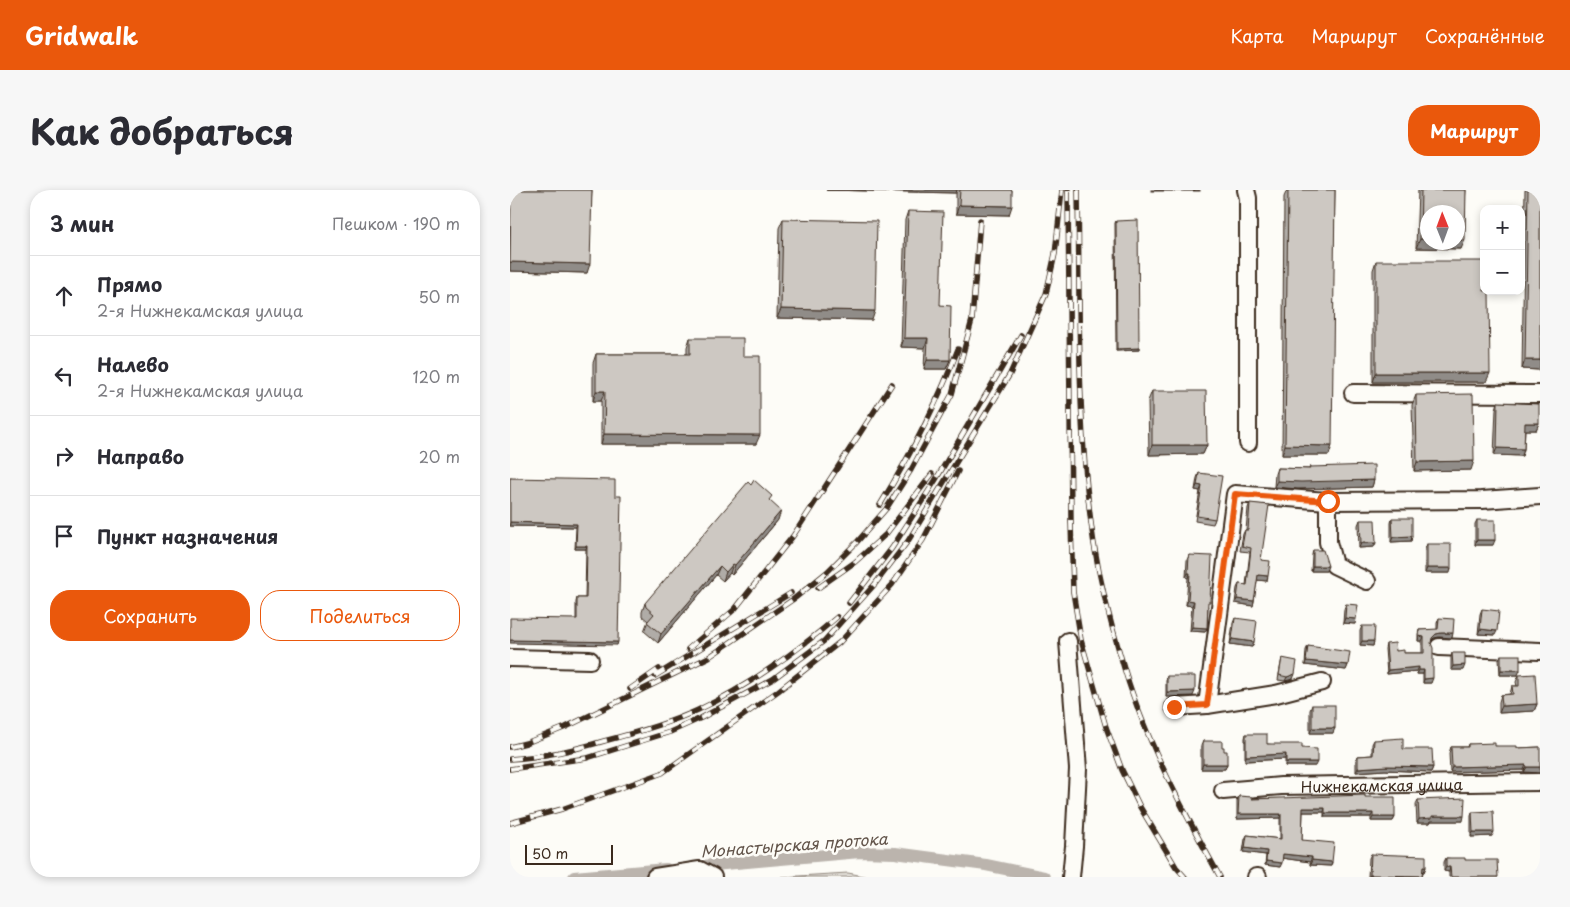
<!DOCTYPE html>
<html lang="ru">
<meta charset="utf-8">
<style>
body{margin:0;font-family:"Playpen Sans",sans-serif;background:#f7f7f7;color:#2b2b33}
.controls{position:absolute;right:15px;top:15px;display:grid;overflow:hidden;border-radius:10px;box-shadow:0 2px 8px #0003}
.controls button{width:45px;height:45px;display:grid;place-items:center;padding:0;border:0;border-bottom:1px solid #e1e1e2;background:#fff;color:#2b2b33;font:25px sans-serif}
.compass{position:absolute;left:910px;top:15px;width:45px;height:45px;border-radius:50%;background:#fff;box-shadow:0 2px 8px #0003;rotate:359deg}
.scale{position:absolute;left:15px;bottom:12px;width:88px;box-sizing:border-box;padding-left:5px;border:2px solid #3b2a1e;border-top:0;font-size:14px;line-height:18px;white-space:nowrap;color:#3b2a1e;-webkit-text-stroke:4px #fdfcf7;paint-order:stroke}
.stop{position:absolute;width:15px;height:15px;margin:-11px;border:4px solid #ea580c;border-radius:50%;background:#fff}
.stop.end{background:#ea580c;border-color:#fff;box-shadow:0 1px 5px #0008}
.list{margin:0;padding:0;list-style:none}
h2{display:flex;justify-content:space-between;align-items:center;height:65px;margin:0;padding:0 20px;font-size:21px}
h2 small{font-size:16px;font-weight:400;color:#7c7c81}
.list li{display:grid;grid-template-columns:32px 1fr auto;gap:15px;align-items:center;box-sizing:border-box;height:80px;padding:0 20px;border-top:1px solid #e1e1e2}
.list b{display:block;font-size:19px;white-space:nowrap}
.list p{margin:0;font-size:16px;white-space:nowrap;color:#7c7c81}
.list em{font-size:16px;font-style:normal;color:#7c7c81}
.actions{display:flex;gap:10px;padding:15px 20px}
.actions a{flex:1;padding:11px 0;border:1px solid #ea580c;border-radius:20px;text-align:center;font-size:18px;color:#ea580c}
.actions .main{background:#ea580c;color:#fff}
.icon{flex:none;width:28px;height:28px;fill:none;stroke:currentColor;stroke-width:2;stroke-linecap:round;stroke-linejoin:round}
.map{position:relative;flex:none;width:1030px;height:687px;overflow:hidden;border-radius:20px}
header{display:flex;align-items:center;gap:30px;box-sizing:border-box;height:70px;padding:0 25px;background:#ea580c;color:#fff}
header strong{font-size:24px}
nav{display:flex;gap:28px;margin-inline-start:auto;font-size:18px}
.intro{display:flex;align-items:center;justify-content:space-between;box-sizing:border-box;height:120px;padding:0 30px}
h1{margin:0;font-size:35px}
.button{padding:12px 22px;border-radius:20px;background:#ea580c;color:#fff;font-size:18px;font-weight:700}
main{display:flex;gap:30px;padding:0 30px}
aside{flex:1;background:#fff;border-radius:20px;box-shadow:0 2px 8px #0003}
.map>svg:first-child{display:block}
.green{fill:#e1ded7;stroke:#8e847a}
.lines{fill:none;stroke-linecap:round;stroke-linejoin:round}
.canal{stroke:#bbb4ad;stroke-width:12}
.minor-casing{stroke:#3b2a1e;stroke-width:20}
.minor{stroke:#fdfcf7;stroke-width:16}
.rail-casing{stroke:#3b2a1e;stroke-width:5.5}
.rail{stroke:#fdfcf7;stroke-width:4;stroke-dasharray:11;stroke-linecap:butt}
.wall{fill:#b0aca7;stroke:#3b2a1e}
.shaded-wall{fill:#908c88;stroke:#3b2a1e}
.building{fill:#cdc8c2;stroke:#3b2a1e}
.route{stroke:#ea580c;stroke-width:6}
.labels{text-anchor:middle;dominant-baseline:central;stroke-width:5;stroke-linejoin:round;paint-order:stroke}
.street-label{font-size:15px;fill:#3b2a1e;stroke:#fdfcf7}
.water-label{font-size:16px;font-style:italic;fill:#615349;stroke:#fdfcf7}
</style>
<header>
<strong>Gridwalk</strong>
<nav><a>Карта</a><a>Маршрут</a><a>Сохранённые</a></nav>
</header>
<div class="intro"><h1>Как добраться</h1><a class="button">Маршрут</a></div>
<main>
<aside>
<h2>3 мин<small>Пешком · 190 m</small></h2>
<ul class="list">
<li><svg class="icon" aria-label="ahead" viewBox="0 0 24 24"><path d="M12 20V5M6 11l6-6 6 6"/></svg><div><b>Прямо</b><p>2-я Нижнекамская улица</p></div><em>50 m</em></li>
<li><svg class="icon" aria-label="left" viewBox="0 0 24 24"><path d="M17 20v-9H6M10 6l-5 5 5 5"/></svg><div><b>Налево</b><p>2-я Нижнекамская улица</p></div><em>120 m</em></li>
<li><svg class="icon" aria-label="right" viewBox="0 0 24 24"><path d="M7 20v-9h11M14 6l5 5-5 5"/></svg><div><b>Направо</b></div><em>20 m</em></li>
<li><svg class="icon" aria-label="arrive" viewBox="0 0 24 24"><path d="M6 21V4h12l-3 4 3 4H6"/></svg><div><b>Пункт назначения</b></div></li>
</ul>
<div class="actions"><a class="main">Сохранить</a><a>Поделиться</a></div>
</aside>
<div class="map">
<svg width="1030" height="687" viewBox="0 0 1030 687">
<rect width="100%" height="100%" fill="#fdfcf7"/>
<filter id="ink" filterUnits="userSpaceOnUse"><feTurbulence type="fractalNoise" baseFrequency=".02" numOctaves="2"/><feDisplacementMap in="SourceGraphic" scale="10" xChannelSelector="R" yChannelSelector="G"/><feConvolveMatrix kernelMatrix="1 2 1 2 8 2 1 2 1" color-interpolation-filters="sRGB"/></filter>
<g filter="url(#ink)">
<path class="green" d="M338 683 359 687H271Z"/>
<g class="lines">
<g class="canal">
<path d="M181 677 350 662 385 663 476 675 534 687"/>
<path d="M64 687 156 679"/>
</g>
<defs>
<g id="minor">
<path d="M736 0 738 8V253"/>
<path d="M843 203 1030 204"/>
<path d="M818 311V352L824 375 857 391"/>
<path d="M558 451 568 579 564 656 561 687"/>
<path d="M929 457 1030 461"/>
<path d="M0 468 80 470"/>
<path d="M697 515 725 304 818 311 972 310 1030 306"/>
<path d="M664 517 697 515 766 504 812 492"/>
<path id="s1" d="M713 601 771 596 1030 592"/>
<path d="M145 687 190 680 203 687"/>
<path d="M746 687H748"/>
</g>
</defs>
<use href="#minor" class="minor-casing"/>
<use href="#minor" class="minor"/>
<defs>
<g id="rail">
<path d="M558 0 561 332 563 402 571 450 596 537 612 580 630 617 666 677 675 687"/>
<path d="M568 0C570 118 566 237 584 354 590 391 599 428 610 464 632 544 670 615 710 687"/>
<path d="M370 315C401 264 427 215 448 159"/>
<path d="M308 398 345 372 376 344 422 284"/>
<path d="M339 413 382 358 425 291 511 145"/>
<path d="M178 459 225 419 283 346 382 194"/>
<path d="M145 486 281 403"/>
<path d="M120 499 149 479"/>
<path d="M0 557 16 553 56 537 199 467 285 408 317 382 347 352 376 319 401 280 442 204 462 130 470 30"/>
<path d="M0 569C31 567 64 560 94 551 125 543 158 534 188 520 235 498 288 461 327 427"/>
<path d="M0 579 77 568 160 542 191 528 263 489 314 451 365 394 398 351 500 184 536 104 545 64 552 0"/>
<path d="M0 633 52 619 152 583 268 501 330 452 382 395 413 350 448 281"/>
</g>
</defs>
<use href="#rail" class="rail-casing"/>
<use href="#rail" class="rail"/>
</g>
<g class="wall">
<path d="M0 0H82L77 83 0 81Z"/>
<path d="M316 0H502L499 25 446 24V3Z"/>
<path d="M777 0H825L819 265H772L774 7Z"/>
<path d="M908 0H956L951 59 906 58Z"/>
<path d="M1015 0H1030V176L1029 180 1012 179Z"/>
<path d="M398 21 430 115 440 170 436 179H414L415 158 391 157 395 30Z"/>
<path d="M273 29 362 130 267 128 269 38Z"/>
<path d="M606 31 629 158V160L606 161 605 33Z"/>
<path d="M866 71 976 192H863V80Z"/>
<path d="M180 148 233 166 246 254H91V211H83V173L86 164H177V157Z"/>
<path d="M642 201 697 255 693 264 639 265 638 211Z"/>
<path d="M906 205 961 280 904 281 902 215Z"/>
<path d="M988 212 1029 233 1026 240H1015L1014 259 1012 266 984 265 986 219Z"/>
<path d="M800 277 864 290 862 297 788 299 764 297 765 284 767 278 799 279Z"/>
<path d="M689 283 705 329 703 334 685 331 690 301 685 300 687 288Z"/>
<path d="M0 288 105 306 107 455 66 429V412L67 408H75L76 359H65L66 337 0 336Z"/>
<path d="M260 312 268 330 222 385 220 383 213 391 206 385 148 453 134 441 138 431 132 426V422L135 413Z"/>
<path d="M740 313 751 370 757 391 747 390 744 411 743 416 725 413 727 398 729 394 736 395 740 362 730 361 733 344 735 340H736L738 318Z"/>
<path d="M882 328 902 346 901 351 881 352V333Z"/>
<path d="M850 330 864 357 849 358 848 335Z"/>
<path d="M967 330 983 355H965V334Z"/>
<path d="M917 354 940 383H915V359Z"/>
<path d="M803 360 816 381H801L802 365Z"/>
<path d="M679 365 698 417 697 438 695 442 680 441 682 416 676 415 678 388 676 387 677 370Z"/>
<path d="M836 414 845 434 833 433 834 419Z"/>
<path d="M972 419 985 445 968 444 970 424Z"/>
<path d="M725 428 744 452 742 457 720 454 723 433Z"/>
<path d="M929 428 942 448 929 447 924 448 921 451V493H913V484H907V481L877 484 875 459 876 454 886 461 894 463H912V451H908V444L909 440H927V433Z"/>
<path d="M852 436 864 451 863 456 850 455V441Z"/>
<path d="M798 456 838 475 836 480 795 475 796 460Z"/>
<path d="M942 463 953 480H941V467Z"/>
<path d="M991 465 1008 485H990L989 469Z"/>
<path d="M772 468 783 489 775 491 768 490 771 473Z"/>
<path d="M1009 485 1027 514 1024 521 989 523V512L991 505 1000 504 1002 496H1007L1006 492Z"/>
<path d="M657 486 683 506 656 507V491Z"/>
<path d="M802 515 823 543H800V520Z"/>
<path d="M736 544 757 554 792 558 805 576H775V569L735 571V548Z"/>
<path d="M864 550 893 559 923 577 921 582 875 580 846 582V570L848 566 862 565V554Z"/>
<path d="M693 551 712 557 717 574 715 579H691V556Z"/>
<path d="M958 554 1007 558 1030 557 1014 582V580L940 582 939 563 941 557H957Z"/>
<path d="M729 606 742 609 855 607 885 627 883 631H861V627H814V622H793L792 650 822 672 821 676 800 675V672L772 668 770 677 755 675 756 665 733 662 735 649 737 645 770 649V628L727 629V611Z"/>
<path d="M908 610 953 631H921L920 633H907L906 614Z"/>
<path d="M962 622 982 646 961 647V626Z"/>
<path d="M861 664 916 677 914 682H913L912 687H858L859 668Z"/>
<path d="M936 668 955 670 988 687H939V682L934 681V672Z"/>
</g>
<g class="shaded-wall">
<path d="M316 0H447L446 3Z"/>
<rect x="641" y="0" width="49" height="1"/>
<path d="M449 15 502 16 499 25 446 24Z"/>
<path d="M910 49H918V52H948V50H955L951 59 906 58Z"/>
<path d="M0 72 80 74 77 83 0 81Z"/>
<path d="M271 119 365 121 362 130 267 128Z"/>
<path d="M394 148H418L415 158 391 157Z"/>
<path d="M629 158V160L606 161 607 159Z"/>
<path d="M417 170H440L436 179H414Z"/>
<path d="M1015 170H1030V176L1029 180 1012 179Z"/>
<path d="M866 183H980L976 192H863Z"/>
<path d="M86 201H95L91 211H83Z"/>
<path d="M1015 233H1029L1026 240H1012Z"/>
<path d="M94 244 250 245 246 254H91Z"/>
<path d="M642 255H697L693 264 639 265Z"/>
<path d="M775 255 822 256 819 265H772Z"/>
<path d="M987 258 1014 259 1012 266 984 265Z"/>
<path d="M964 271 961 280 904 281 907 272Z"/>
<path d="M864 290 862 297 788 299 764 297 767 291Z"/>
<path d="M687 295 692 296 690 301 685 300Z"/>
<path d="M271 321 268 330 222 385 225 375Z"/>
<path d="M0 332 67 334 66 337 0 336Z"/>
<path d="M902 346 901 351 881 352 883 347Z"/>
<path d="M967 350H985L983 355H965Z"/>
<path d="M851 353H866L864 357 849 358Z"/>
<path d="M66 356H77L76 359H65Z"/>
<path d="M223 374 220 383 213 391 216 382Z"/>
<path d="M210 376 206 385 148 453 151 444Z"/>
<path d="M803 376H818L816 381H801Z"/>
<path d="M917 378H941L940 383H915Z"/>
<path d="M678 383H680L678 388 676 387Z"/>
<path d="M748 385 758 386 757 391 746 390Z"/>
<path d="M727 409 744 411 743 416 725 413Z"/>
<path d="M678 410 684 411 682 416 676 415Z"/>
<path d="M835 428 846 429 845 434 833 433Z"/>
<path d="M682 437 697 438 695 442 680 441Z"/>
<path d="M970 439 987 441 985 445 968 444Z"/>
<path d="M931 443H943L942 448 929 447 924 448 920 452 922 448 926 444Z"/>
<path d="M909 446 914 447 912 451H908Z"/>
<path d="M722 449 744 452 742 457 720 454Z"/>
<path d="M0 450 108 452 107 455 0 453Z"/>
<path d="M852 451H864L863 456 850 455Z"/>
<path d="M796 471 838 475 836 480 795 475Z"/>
<path d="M955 475 953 480H941L943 476Z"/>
<path d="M909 477 907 481 877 484 878 480Z"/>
<path d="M909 480H914L913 484H907Z"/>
<path d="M991 480H1010L1008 485H990Z"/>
<path d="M785 484 783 489 775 491 777 487Z"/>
<path d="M923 488 921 493H913L914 489Z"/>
<path d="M685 501 683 506 656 507 657 502Z"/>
<path d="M1027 514 1024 521 989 523 992 516Z"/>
<path d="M802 538H825L823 543H800Z"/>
<path d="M776 564 775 569 735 571 736 566Z"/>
<path d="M776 572H807L805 576H775Z"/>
<path d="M693 574H717L715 579H691Z"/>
<path d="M1016 575 1014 580 940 582 942 577Z"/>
<path d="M877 576 923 577 921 582 875 580 846 582 848 578Z"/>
<path d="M1017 577H1030V583L1014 582Z"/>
<path d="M793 618H815L814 622H791Z"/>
<path d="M815 623H863L861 627H814Z"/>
<path d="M728 624H771L770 628 727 629Z"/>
<path d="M922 626H954L953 631H921L920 633H907L909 629Z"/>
<path d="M863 627H885L883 631H861Z"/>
<path d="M963 642H984L982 646 961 647Z"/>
<path d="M735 658 757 661 756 665 733 662Z"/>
<path d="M773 664 802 667 800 672 771 668Z"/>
<path d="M802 670 822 672 821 676 800 675Z"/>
<path d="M756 671 772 673 770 677 755 675Z"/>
<path d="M913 677H916L914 682H911Z"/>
<path d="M936 677H940L939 682 934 681Z"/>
<path d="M860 685 912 686V687H859Z"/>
</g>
<g class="building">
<path d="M1 0H82L80 74 0 72Z"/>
<path d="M450 0H502V16L449 15Z"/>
<path d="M778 0H825L822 256 775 255Z"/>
<path d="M911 0H956L955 50H948V22H918V49H910Z"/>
<path d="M1018 0H1030V170H1015Z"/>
<path d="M398 21 433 22 430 115 441 116 440 170H417L418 148H394Z"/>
<path d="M273 29 367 31 365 121 271 119Z"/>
<path d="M628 30 629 158 607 159 606 31Z"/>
<path d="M866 71H974V101H979L980 183H866Z"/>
<path d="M180 148H233V166H250V245L94 244 95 201H86V164H180Z"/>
<path d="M642 201H696L697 255H642Z"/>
<path d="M963 204 964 271 907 272 906 205Z"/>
<path d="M988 212 1029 214V233H1015L1014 259 987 258Z"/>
<path d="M864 275V290L791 292 767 291V278L800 279V277Z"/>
<path d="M689 283 712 286 705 329 687 326 692 296 687 295Z"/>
<path d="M0 288 105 290V306H111L108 452 0 450V428L67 429V408H76L77 356H66L67 334 0 332Z"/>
<path d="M244 290 262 306 259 310 271 321 225 375 223 374 216 382 210 376 151 444 137 432 144 424 136 417 135 413 238 292 241 295Z"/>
<path d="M740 313 759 315 751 370 760 371 758 386 748 385 744 411 727 409 729 394 737 395 741 358 732 356 735 340H738Z"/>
<path d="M882 328H902V346L883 347Z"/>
<path d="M850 330H865L866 353H851Z"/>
<rect x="967" y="330" width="18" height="20"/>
<rect x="917" y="354" width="24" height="24"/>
<path d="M803 360H813L818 376H803Z"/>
<path d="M679 365 702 366 700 412H698L697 438 682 437 684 411 678 410 680 383H678Z"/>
<path d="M836 414 848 415 846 429 835 428Z"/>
<path d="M972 419 989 421 987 441 970 439Z"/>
<path d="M725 428 747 431 744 452 722 449Z"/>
<path d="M929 428 944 429 943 443H931L926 444 922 448 921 453 923 458V488L914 489V480H909V477L878 480 876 454 885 453 886 461 894 460V463H914V447L909 446V440L928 439Z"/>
<path d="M852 436H865L864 451H852Z"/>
<path d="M798 456 840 462 838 475 796 471Z"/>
<path d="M942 463H955V475L943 476Z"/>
<rect x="991" y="465" width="19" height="15"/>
<path d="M772 468 787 471 785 484 777 487 769 485Z"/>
<path d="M1025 484 1027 514 992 516 991 505 1003 504 1002 496H1009V485Z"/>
<path d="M657 486H685V501L657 502Z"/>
<rect x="802" y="515" width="23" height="23"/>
<path d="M736 544H757V554H792V558L807 559V572H776V564L736 566Z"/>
<path d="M893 548V559H922L923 577 877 576 848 578V566L863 565 864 550Z"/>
<path d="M693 551H712V557H714V561H717V574H693Z"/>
<path d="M985 553V556H1007V558L1030 557V577H1017L1016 575 942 577 941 557H958V554Z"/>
<path d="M855 605V607H885V627H863V623H815V618H793L792 650 824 653 822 672 802 670V667L773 664 772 673 756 671 757 661 735 658 737 645 771 649V624H728L729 606 742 607V609Z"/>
<path d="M955 608 954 626H922V628L909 629 908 610Z"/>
<path d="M983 621 984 642H963L962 622Z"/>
<path d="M861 664 916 666V677H913L912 686 860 685Z"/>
<path d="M936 668H955V670H987L988 687H941L940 677H936Z"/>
</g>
</g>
<g class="lines" filter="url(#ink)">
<path class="route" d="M664 517 697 515 725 304 818 311"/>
</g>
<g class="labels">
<g class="street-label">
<text stroke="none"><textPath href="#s1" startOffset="159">Нижнекамская улица</textPath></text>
</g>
<g class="water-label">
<text transform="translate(284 654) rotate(-4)">Монастырская протока</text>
</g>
</g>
</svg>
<div class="controls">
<button>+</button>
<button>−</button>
</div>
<svg class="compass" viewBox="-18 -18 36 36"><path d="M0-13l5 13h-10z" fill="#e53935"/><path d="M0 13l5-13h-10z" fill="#7c7c81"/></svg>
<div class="scale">50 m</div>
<div class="stop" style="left:818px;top:311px"></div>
<div class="stop end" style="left:664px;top:517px"></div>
</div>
</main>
